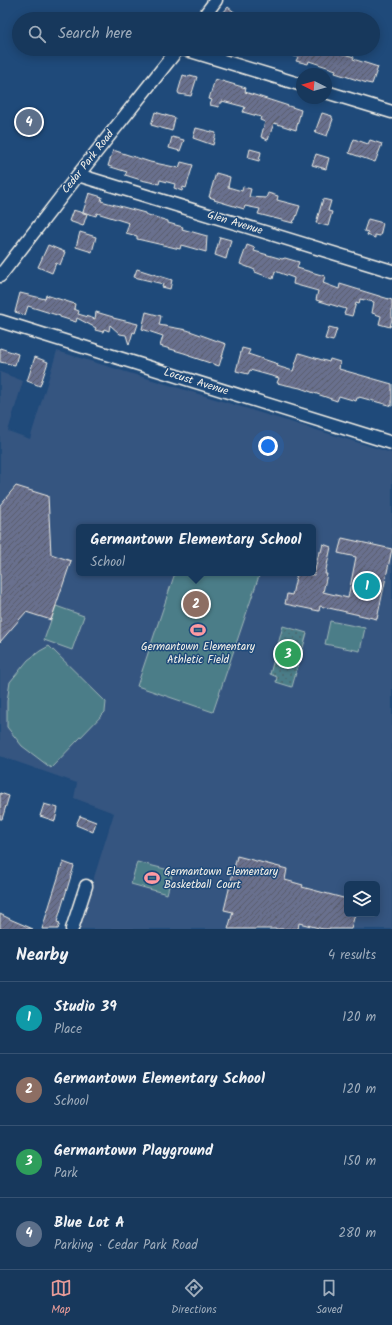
<!DOCTYPE html>
<meta charset="utf-8">
<style>
body{margin:0;font-family:Kalam,sans-serif;background:#203f62;color:#f1f3f6}
.controls{position:absolute;right:12px;bottom:12px;display:grid;overflow:hidden;border-radius:6px;box-shadow:0 2px 10px #0003}
.controls button{width:36px;height:36px;display:grid;place-items:center;padding:0;border:0;border-bottom:1px solid #365272;background:#17385c;color:#f1f3f6;font:20px sans-serif}
.compass{position:absolute;left:296px;top:68px;width:36px;height:36px;border-radius:50%;background:#17385c;box-shadow:0 2px 10px #0003;rotate:275deg}
.you{position:absolute;left:268px;top:446px;width:14px;height:14px;margin:-10px;border:3px solid #fff;border-radius:50%;background:#1a73e8;box-shadow:0 0 0 6px #1a73e833}
.badge{display:grid;place-items:center;width:26px;height:26px;border-radius:50%;background:#e69b98;color:#fff;font-size:13px;font-weight:700}
.pin{position:absolute;translate:-50% -50%;border:2px solid #fff;box-shadow:0 1px 4px #0006}
.popup{position:absolute;left:76px;top:524px;width:240px;height:52px;box-sizing:border-box;display:grid;place-content:center;border-radius:6px;background:#17385c;filter:drop-shadow(0 1px 3px #0005);font-size:13px;white-space:nowrap;color:#9eacbb}
.popup b{font-size:15px;color:#f1f3f6}
.popup::after{content:'';position:absolute;left:50%;top:100%;margin-left:-8px;border:8px solid transparent;border-top-color:#17385c}
.list{margin:0;padding:0;list-style:none}
h2{display:flex;justify-content:space-between;align-items:center;height:52px;margin:0;padding:0 16px;font-size:17px}
h2 small{font-size:13px;font-weight:400;color:#9eacbb}
.list li{display:grid;grid-template-columns:26px 1fr auto;gap:12px;align-items:center;box-sizing:border-box;height:72px;padding:0 16px;border-top:1px solid #365272}
.list b{display:block;font-size:15px;white-space:nowrap}
.list p{margin:0;font-size:13px;white-space:nowrap;color:#9eacbb}
.list em{font-size:13px;font-style:normal;color:#9eacbb}
.icon{flex:none;width:22px;height:22px;fill:none;stroke:currentColor;stroke-width:2;stroke-linecap:round;stroke-linejoin:round}
.map{position:relative;flex:none;width:392px;height:929px;overflow:hidden}
.search{position:absolute;background:#17385c;box-shadow:0 2px 10px #0003;left:12px;right:12px;top:12px;height:44px;display:flex;align-items:center;gap:10px;box-sizing:border-box;padding:0 14px;border-radius:22px;color:#9eacbb;font-size:15px}
.sheet{height:340px;background:#17385c}
nav{display:flex;justify-content:space-around;align-items:center;box-sizing:border-box;height:56px;border-top:1px solid #365272;background:#17385c;font-size:11px;color:#9eacbb}
nav a{display:grid;justify-items:center;gap:2px}
nav .on{color:#e69b98}
.map>svg:first-child{display:block}
.built{fill:#355580;fill-rule:evenodd}
.green{fill:url(#green-dots);stroke:#a0b7b8}
.pitch{fill:#4c7d88;stroke:#a0b7b8}
.building{fill:url(#building-hatch);stroke:#f4f1e8}
.lines{fill:none;stroke-linecap:round;stroke-linejoin:round}
.minor-casing{stroke:#f4f1e8;stroke-width:15}
.minor{stroke:#1f4a7a;stroke-width:12}
.labels{text-anchor:middle;dominant-baseline:central;stroke-width:3;stroke-linejoin:round;paint-order:stroke}
.street-label{font-size:11px;fill:#f4f1e8;stroke:#1f4a7a}
.poi-label{font-size:11px;fill:#f4f1e8;stroke:#1f4a7a}
</style>
<div class="map">
<svg width="392" height="929" viewBox="0 0 392 929">
<defs>
<pattern id="green-dots" width="8" height="8" patternUnits="userSpaceOnUse"><rect width="8" height="8" fill="#4c7d88"/><path d="M2 2h.1M6 6h.1" fill="none" stroke="#4b656a" stroke-width="1.8" stroke-linecap="round"/></pattern>
<pattern id="building-hatch" width="6" height="6" patternUnits="userSpaceOnUse"><rect width="6" height="6" fill="#69708e"/><path d="M-1 1l2-2M0 6l6-6M5 7l2-2" fill="none" stroke="#595c6a"/></pattern>
</defs>
<rect width="100%" height="100%" fill="#1f4a7a"/>
<filter id="ink" filterUnits="userSpaceOnUse"><feTurbulence type="fractalNoise" baseFrequency=".025" numOctaves="2"/><feDisplacementMap in="SourceGraphic" scale="8" xChannelSelector="R" yChannelSelector="G"/><feConvolveMatrix kernelMatrix="1 2 1 2 8 2 1 2 1" color-interpolation-filters="sRGB"/></filter>
<g filter="url(#ink)">
<path class="built" d="M57 351 392 453V929H78L114 813 74 798 77 783 0 756V372L23 381 8 431 30 439ZM79 527H313V573H79ZM347 884H377V914H347Z"/>
<path class="green" d="M283 626 307 633 292 687 276 682 277 677 270 674Z"/>
<g class="pitch">
<path d="M175 573H260L213 712 137 686Z"/>
<path d="M56 606 84 616 72 650 44 640Z"/>
<path d="M330 621 365 628 360 651 325 644Z"/>
<path d="M49 646 106 702 105 712 51 768 22 746 7 727V701L10 682 28 660 40 651Z"/>
<path d="M137 862 173 871 167 894 131 884Z"/>
</g>
<g class="building">
<path d="M228 7 233 11 244 19H218Z"/>
<path d="M278 49H326L354 57 353 59 378 67 372 84 367 83 335 73 336 70 309 61 308 64 296 61 298 57 278 52Z"/>
<path d="M183 75 189 77 190 75 197 77 191 96 179 94 178 92Z"/>
<path d="M215 79 246 88 245 92 301 110 296 130 274 123 268 140 261 137 265 122 260 120 261 117 243 112 245 107 222 101V103H220L219 107 210 105 212 100 209 99Z"/>
<path d="M155 112 175 118 172 131 151 125Z"/>
<path d="M322 113 332 116V118L333 119 327 136 315 132Z"/>
<path d="M196 128 216 133 213 145 193 138Z"/>
<path d="M172 137 184 140 180 151 169 148Z"/>
<path d="M354 139 368 144 370 140 382 144 375 162 349 153Z"/>
<path d="M250 149 261 152 259 161 248 158Z"/>
<path d="M113 150 150 162 179 168 181 162 193 165 186 188 183 187 182 191 174 188 175 184 160 180 159 184 141 180 125 175 127 172 108 166Z"/>
<path d="M316 154 329 158 326 169 312 165Z"/>
<path d="M216 173 230 177 228 187 242 191 243 187 251 189 249 197 266 198 268 193 278 196 277 200 300 206 295 220H294L293 223 258 214 260 209 245 206 244 209 214 200 215 199 209 197Z"/>
<path d="M89 193 102 197 101 201 145 213V214L168 221V223L183 227 182 229 207 236 206 252 181 245 180 249 137 239V236L126 233 129 223 97 213 96 216 83 212Z"/>
<path d="M323 199 331 201 328 211 332 212 328 226 316 223Z"/>
<path d="M73 210 87 214 83 226 69 221Z"/>
<path d="M368 219 383 223 380 236 375 235V238L367 235 368 232 364 231Z"/>
<path d="M80 232 96 237 92 252 76 247Z"/>
<path d="M220 237 231 240 226 259 215 255Z"/>
<path d="M48 245 65 252 60 265 56 263 52 273 38 267Z"/>
<path d="M247 245 255 248 254 251 282 259 285 258 299 262 297 268 325 276 323 283 339 289 340 284 392 300V319L390 327 379 324 381 316 372 313 374 302 360 299 359 304 356 303 352 316 344 314 346 309 316 300 318 291 293 284 294 278 275 271 273 279 255 272V270L240 264Z"/>
<path d="M137 269 172 280 170 289 162 287 163 284 134 277Z"/>
<path d="M20 293 41 298 45 299 46 295 75 304 74 309 79 311 78 314 95 319 96 312 113 317V318L138 324 135 333 133 332 129 345 126 335 120 334 110 325 109 331 104 329 103 332 95 330 96 328 77 318 76 322 60 317V316L28 306 25 315 15 312Z"/>
<path d="M146 312 161 316 159 325 187 330 226 344 219 366 189 356 190 355 184 353 160 346 163 336 142 329Z"/>
<path d="M329 327 337 329 333 341 325 339Z"/>
<path d="M0 348 18 354 15 365 0 362Z"/>
<path d="M242 348 250 350 248 354 278 364 277 366 293 371 299 353 329 362 330 359 340 362 339 369 392 384V406L359 397V398H357L356 401 339 396 337 401 300 388 277 383 279 378 250 370 248 374 236 371Z"/>
<path d="M35 357 48 362 40 386 27 381Z"/>
<path d="M16 486 48 496 51 554 71 561 51 620 26 612 0 642V505Z"/>
<path d="M342 538 392 549 377 619 320 606 319 611 285 604 287 594 292 595 297 573 314 575 319 552H321L323 544 331 547 325 574H327L323 592 348 598 356 557 338 553Z"/>
<path d="M0 793 9 796 2 819H0Z"/>
<path d="M44 804 58 808 55 821 40 816Z"/>
<path d="M80 816 96 822 93 832 76 825Z"/>
<path d="M237 856 287 869 285 880 303 885 302 887 347 899V914H355L351 929H323L299 923 298 929H228L233 912 224 910Z"/>
<path d="M63 862 74 866 57 922 60 923 58 929H42Z"/>
<path d="M0 914 12 920 33 929H0Z"/>
</g>
<g class="lines">
<defs>
<g id="minor">
<path d="M202 19 216 0"/>
<path d="M184 49 302 85"/>
<path d="M326 92 392 112"/>
<path d="M78 175 392 271"/>
<path d="M0 276 78 175 178 49"/>
<path d="M0 321 392 443"/>
<path d="M72 929 86 886"/>
</g>
</defs>
<use href="#minor" class="minor-casing"/>
<use href="#minor" class="minor"/>
</g>
</g>
<defs>
<symbol id="stadium-bare" viewBox="-9 -9 18 18"><path d="M0-5a6.5 5 0 1 0 0 10a6.5 5 0 1 0 0-10ZM-3.5-1.8h7v3.6h-7Z" fill="#ff9aa2" stroke="#1f4a7a" stroke-width="2.5" paint-order="stroke"/></symbol>
</defs>
<g fill-rule="evenodd">
<use href="#stadium-bare" x="187" y="619" width="22" height="22"/>
<use href="#stadium-bare" x="141" y="867" width="22" height="22"/>
</g>
<g class="labels">
<g class="street-label">
<text transform="translate(88 162) rotate(-52)">Cedar Park Road</text>
<text transform="translate(235 223) rotate(17)">Glen Avenue</text>
<text transform="translate(196 382) rotate(17)">Locust Avenue</text>
</g>
<g class="poi-label">
<text x="198" y="647">Germantown Elementary<tspan x="198" dy="13">Athletic Field</tspan></text>
<text x="164" y="872" text-anchor="start">Germantown Elementary<tspan x="164" dy="13">Basketball Court</tspan></text>
</g>
</g>
</svg>
<div class="controls">
<button><svg class="icon" aria-label="layers" viewBox="0 0 24 24"><path d="M12 4l9 5-9 5-9-5zM3 14l9 5 9-5"/></svg></button>
</div>
<svg class="compass" viewBox="-18 -18 36 36"><path d="M0-13l5 13h-10z" fill="#e53935"/><path d="M0 13l5-13h-10z" fill="#9eacbb"/></svg>
<div class="you"></div>
<div class="pin badge" style="left:367px;top:586px;background:#0f9aa8">1</div>
<div class="pin badge" style="left:196px;top:604px;background:#8d6e63">2</div>
<div class="popup"><b>Germantown Elementary School</b>School</div>
<div class="pin badge" style="left:288px;top:654px;background:#2e9e5b">3</div>
<div class="pin badge" style="left:29px;top:122px;background:#5c6f8a">4</div>
<div class="search"><svg class="icon" aria-label="search" viewBox="0 0 24 24"><circle cx="10" cy="10" r="6"/><path d="M15 15l6 6"/></svg>Search here</div>
</div>
<section class="sheet">
<h2>Nearby<small>4 results</small></h2>
<ul class="list">
<li><span class="badge" style="background:#0f9aa8">1</span><div><b>Studio 39</b><p>Place</p></div><em>120 m</em></li>
<li><span class="badge" style="background:#8d6e63">2</span><div><b>Germantown Elementary School</b><p>School</p></div><em>120 m</em></li>
<li><span class="badge" style="background:#2e9e5b">3</span><div><b>Germantown Playground</b><p>Park</p></div><em>150 m</em></li>
<li><span class="badge" style="background:#5c6f8a">4</span><div><b>Blue Lot A</b><p>Parking · Cedar Park Road</p></div><em>280 m</em></li>
</ul>
</section>
<nav>
<a class="on"><svg class="icon" aria-label="map" viewBox="0 0 24 24"><path d="M3 6l6-2 6 2 6-2v14l-6 2-6-2-6 2zM9 4v14M15 6v14"/></svg>Map</a>
<a><svg class="icon" aria-label="directions" viewBox="0 0 24 24"><path d="M12 3l9 9-9 9-9-9zM9 14v-3h6M13 9l2 2-2 2"/></svg>Directions</a>
<a><svg class="icon" aria-label="saved" viewBox="0 0 24 24"><path d="M7 4h10v16l-5-4-5 4z"/></svg>Saved</a>
</nav>
